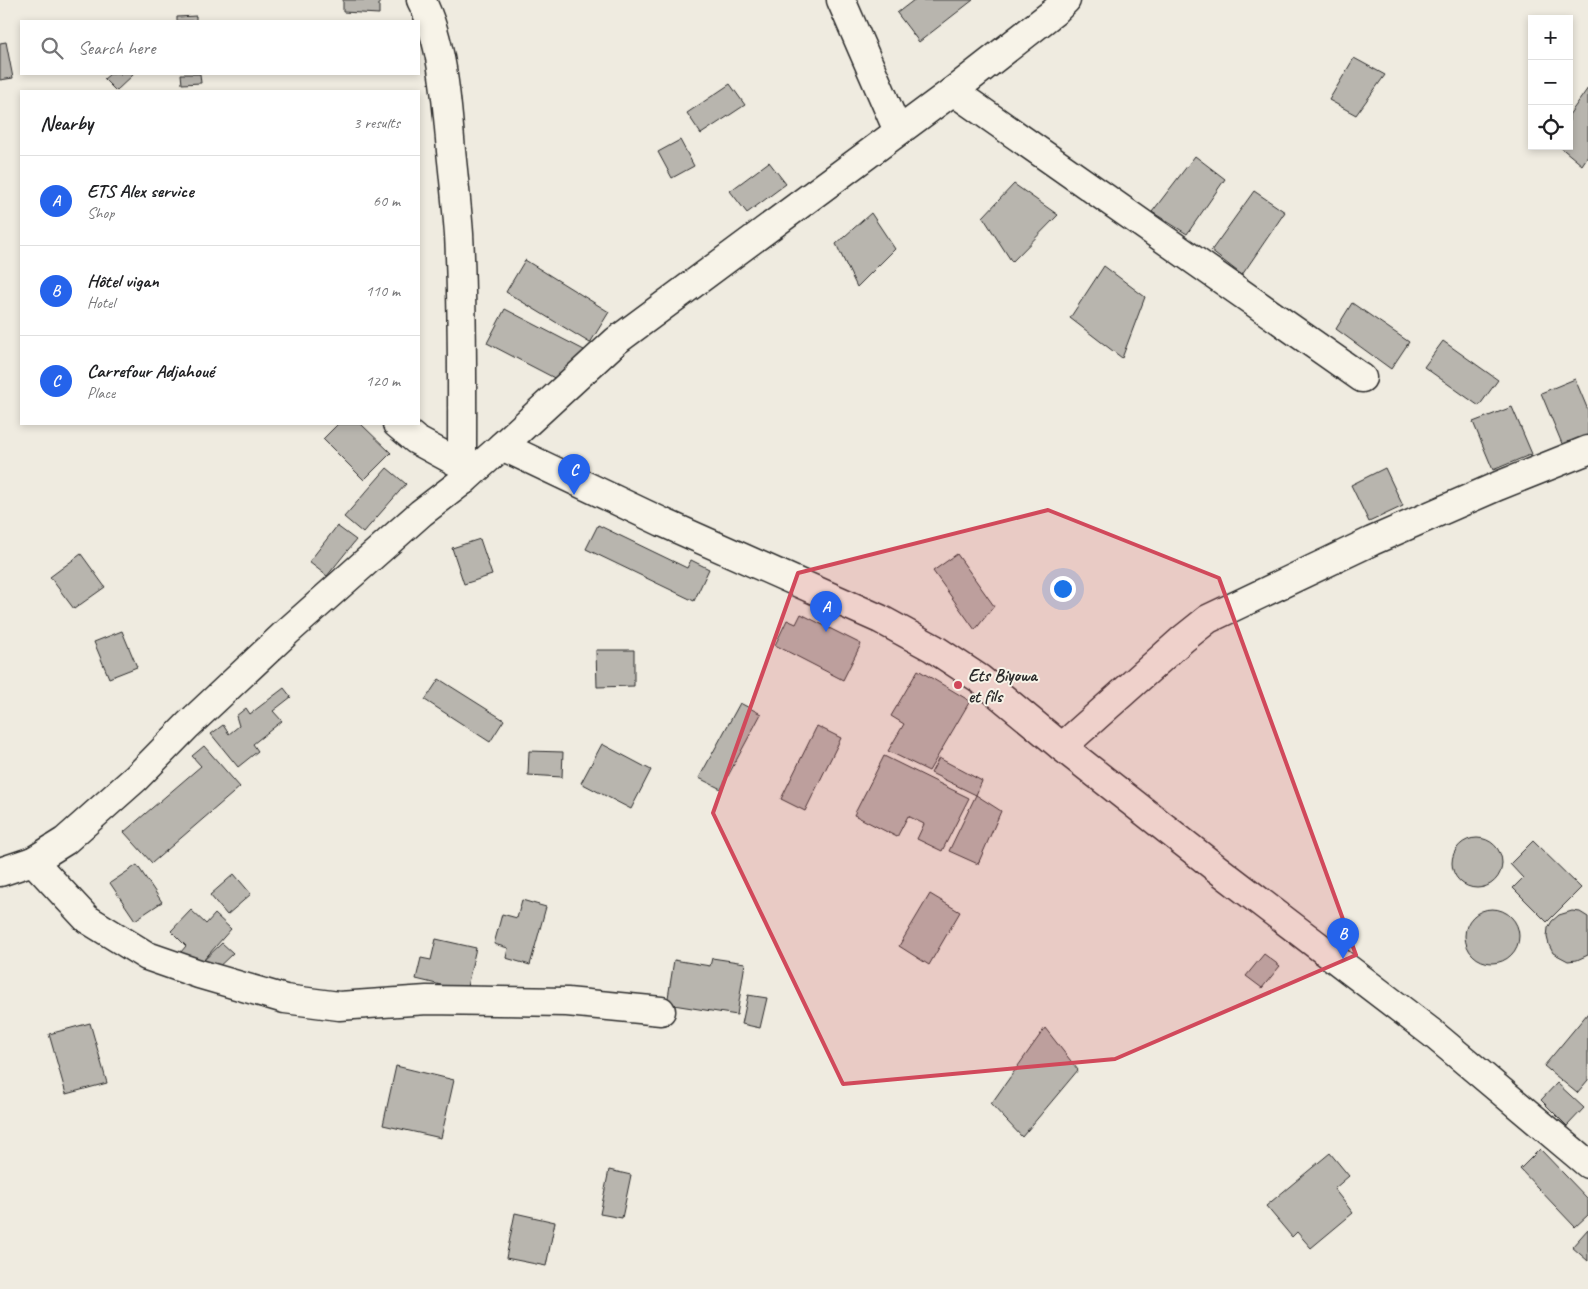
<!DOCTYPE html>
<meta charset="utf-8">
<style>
body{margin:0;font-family:Caveat,sans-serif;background:#f6f6f6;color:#202124}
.controls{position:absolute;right:15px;top:15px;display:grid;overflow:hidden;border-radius:0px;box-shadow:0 2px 8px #0003}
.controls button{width:45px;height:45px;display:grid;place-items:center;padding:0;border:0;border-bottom:1px solid #e0e0e0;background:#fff;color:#202124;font:25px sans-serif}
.you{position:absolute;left:1062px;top:588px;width:18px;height:18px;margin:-12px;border:4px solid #fff;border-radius:50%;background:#1a73e8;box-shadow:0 0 0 8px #1a73e833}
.badge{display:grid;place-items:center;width:32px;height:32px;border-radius:50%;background:#2563eb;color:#fff;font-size:16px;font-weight:700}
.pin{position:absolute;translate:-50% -41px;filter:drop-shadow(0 1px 2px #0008)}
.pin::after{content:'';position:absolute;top:26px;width:18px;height:15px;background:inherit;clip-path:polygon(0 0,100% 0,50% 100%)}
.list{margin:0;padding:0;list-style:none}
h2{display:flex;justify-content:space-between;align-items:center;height:65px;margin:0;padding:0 20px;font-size:21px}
h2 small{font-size:16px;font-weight:400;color:#757577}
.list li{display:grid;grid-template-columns:32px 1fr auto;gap:15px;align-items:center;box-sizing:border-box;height:90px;padding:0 20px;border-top:1px solid #e0e0e0}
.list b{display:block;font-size:19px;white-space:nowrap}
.list p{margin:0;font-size:16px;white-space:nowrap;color:#757577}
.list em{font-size:16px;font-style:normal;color:#757577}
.icon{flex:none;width:28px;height:28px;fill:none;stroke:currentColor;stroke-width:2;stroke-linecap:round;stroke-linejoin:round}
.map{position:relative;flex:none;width:1588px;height:1289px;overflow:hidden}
.search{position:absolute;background:#fff;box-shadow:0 2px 8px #0003;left:20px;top:20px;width:400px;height:55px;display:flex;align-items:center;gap:12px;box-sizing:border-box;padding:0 18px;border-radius:0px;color:#757577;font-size:19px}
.panel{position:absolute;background:#fff;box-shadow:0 2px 8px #0003;left:20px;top:90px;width:400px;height:335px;border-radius:0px}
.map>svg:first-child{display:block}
.building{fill:#b8b5ae;stroke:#2b2b2b}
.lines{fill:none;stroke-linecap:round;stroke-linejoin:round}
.minor-casing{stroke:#2b2b2b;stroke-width:31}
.minor{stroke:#f7f3e8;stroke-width:28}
.marked{fill:#d1495b;fill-opacity:0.2;stroke:#d1495b;stroke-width:4;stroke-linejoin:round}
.poi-dot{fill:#d1495b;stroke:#f7f3e8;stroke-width:2}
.labels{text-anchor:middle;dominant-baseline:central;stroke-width:4;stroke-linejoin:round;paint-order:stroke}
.poi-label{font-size:18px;font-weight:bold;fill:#2b2b2b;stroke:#f7f3e8;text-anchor:start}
</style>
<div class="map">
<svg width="1588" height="1289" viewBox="0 0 1588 1289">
<rect width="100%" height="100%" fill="#efebe0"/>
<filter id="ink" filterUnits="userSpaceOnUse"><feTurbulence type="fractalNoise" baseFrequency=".02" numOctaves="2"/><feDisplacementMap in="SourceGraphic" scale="10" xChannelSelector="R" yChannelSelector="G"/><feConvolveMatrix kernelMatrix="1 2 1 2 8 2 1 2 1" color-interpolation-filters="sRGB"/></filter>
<g filter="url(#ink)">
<g class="building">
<path d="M343 0H379V14L343 12Z"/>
<path d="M914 0H973L919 42 897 13Z"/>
<path d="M196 16V21H177V17Z"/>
<path d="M6 42 13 78 0 80V43Z"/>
<path d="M1354 58 1385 75 1356 115 1329 100Z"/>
<path d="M110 74H134L116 91 104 79Z"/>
<path d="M181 74H200L201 83 182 84Z"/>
<path d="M730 84 745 105 701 134 687 113Z"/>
<path d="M1588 88V156L1582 165 1559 146H1569V115Z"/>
<path d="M680 140 694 166 672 178 658 152Z"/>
<path d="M1195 156 1225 179 1187 234 1152 212Z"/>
<path d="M769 162 786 184 747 213 730 191Z"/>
<path d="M1014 184 1058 215 1012 262 983 217Z"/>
<path d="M1254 191 1285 212 1242 275 1211 251Z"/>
<path d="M871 213 895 249 857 287 836 244Z"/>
<path d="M525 260 609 312 590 343 506 292Z"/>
<path d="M1104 266 1145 297 1122 358 1070 318Z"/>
<path d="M1352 303 1409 342 1391 369 1336 329Z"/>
<path d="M505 309 584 350 566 384 487 343Z"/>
<path d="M1443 341 1498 380 1479 406 1424 367Z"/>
<path d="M1575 379 1588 410V436L1563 446 1541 393Z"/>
<path d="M1512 407 1532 454 1493 470 1473 422Z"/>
<path d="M338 424H361L391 453 364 480 323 439Z"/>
<path d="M387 468 406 484 363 533 344 517Z"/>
<path d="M1385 468 1403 506 1369 522 1351 485Z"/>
<path d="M598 525 687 568 691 560 709 569 694 601 586 549Z"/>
<path d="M337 526 356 540 327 576 309 562Z"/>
<path d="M480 539 492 575 464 584 452 548Z"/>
<path d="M81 554 105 587 74 609 50 577Z"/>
<path d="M957 554 994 606 975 630 933 571Z"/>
<path d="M801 614 861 644 843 680 775 645 787 620 796 624Z"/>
<path d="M122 631 137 667 109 678 94 642Z"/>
<path d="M596 650H634V686L597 687Z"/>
<path d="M918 670 970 701 929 771 888 751 904 724 891 716Z"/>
<path d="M439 679 504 720 490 742 425 700Z"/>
<path d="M284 688 291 697 273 711 282 721 253 744 258 751 238 767 211 734 223 725 229 734 239 726 236 716 246 708 250 714Z"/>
<path d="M740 703 761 714 721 789 699 778Z"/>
<path d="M817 726 841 738 805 811 781 799Z"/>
<path d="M602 744 651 770 631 809 581 783Z"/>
<path d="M204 746 240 787 152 863 124 832 201 766 192 756Z"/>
<path d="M529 751 563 752 562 777 528 775Z"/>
<path d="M884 756 969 798 942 851 917 839 924 824 908 816 897 837 854 815Z"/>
<path d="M939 758 982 781 976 795 931 773Z"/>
<path d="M976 795 1001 811 978 864 949 851Z"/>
<circle cx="1477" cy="863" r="25"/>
<path d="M1533 841 1581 888 1547 922 1513 888 1523 878 1510 864Z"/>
<path d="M137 865 162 902 135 920 110 883Z"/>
<path d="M234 874 251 894 227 915 210 895Z"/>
<path d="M930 894 960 912 929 965 899 946Z"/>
<path d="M522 900 546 907 530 965 506 958 508 948 494 944 502 914 517 918Z"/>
<circle cx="1492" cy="936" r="27"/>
<path d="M191 910 206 924 215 914 231 929 201 963 180 953 186 946 171 931Z"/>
<path d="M1572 911 1580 912 1588 917V955L1577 960 1568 961 1553 953 1549 945 1547 937 1548 928 1552 921 1559 915Z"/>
<path d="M436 939 476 948 466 991 416 979 421 958 431 960Z"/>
<path d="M222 943 233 953 211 974 201 963Z"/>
<path d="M1264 954 1280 966 1262 988 1246 976Z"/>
<path d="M712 958 745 963 737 1015 667 1004 674 960 710 966Z"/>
<path d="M748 995 767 998 760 1028 742 1024Z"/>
<path d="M1588 1013V1080L1577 1093 1544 1066Z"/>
<path d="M90 1023 107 1083 66 1094 49 1034Z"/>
<path d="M1045 1028 1078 1070 1022 1137 991 1104Z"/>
<path d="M396 1066 454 1080 441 1138 383 1125Z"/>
<path d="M1557 1083 1584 1108 1567 1126 1541 1100Z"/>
<path d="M1540 1149 1588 1199V1215L1575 1227 1520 1169Z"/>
<path d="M1330 1153 1349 1176 1334 1189 1353 1213 1311 1248 1297 1232 1292 1237 1266 1206Z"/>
<path d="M609 1170 631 1175 622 1218 600 1214Z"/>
<path d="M515 1213 555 1222 546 1266 506 1258Z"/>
<path d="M1588 1229V1261L1572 1247Z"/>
</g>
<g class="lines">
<defs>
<g id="minor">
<path d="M421 0C443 41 447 104 451 151 454 179 457 207 459 234 463 311 462 388 462 465L464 480"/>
<path d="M841 0 898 131"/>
<path d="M953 91 1362 378"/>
<path d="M397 424 416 440 462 465"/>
<path d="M502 446 616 341 953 91 1054 12 1066 0"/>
<path d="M1062 747 1183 639 1208 619 1372 541 1498 486 1588 450"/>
<path d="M33 861 87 919 147 956 199 974 285 999 339 1006 427 1000 567 1002 661 1011"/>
<path d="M0 872 33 861 65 841 136 778 188 725 287 632 421 513 464 480 502 446 662 522 880 619 933 648 980 679 1062 747 1216 868 1432 1033 1588 1164"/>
</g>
</defs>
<use href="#minor" class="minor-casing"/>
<use href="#minor" class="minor"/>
</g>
</g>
<path class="marked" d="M1048 510 1219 578 1356 955 1115 1059 843 1084 713 813 798 573Z"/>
<circle class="poi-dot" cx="958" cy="685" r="5"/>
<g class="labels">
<g class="poi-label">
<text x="968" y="675">Ets Biyowa<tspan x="968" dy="21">et fils</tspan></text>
</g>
</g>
</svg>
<div class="controls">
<button>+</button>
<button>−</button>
<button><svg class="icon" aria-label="locate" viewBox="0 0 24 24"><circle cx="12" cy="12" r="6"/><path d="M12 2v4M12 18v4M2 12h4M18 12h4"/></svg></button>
</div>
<div class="you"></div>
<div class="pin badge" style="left:826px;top:632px">A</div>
<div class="pin badge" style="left:1343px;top:959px">B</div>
<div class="pin badge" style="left:574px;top:495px">C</div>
<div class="search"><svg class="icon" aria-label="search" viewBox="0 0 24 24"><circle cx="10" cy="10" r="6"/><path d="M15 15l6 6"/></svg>Search here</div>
<section class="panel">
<h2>Nearby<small>3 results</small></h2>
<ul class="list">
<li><span class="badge">A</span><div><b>ETS Alex service</b><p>Shop</p></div><em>60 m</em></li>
<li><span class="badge">B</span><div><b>Hôtel vigan</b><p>Hotel</p></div><em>110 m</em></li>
<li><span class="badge">C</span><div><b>Carrefour Adjahoué</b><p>Place</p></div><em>120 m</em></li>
</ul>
</section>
</div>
